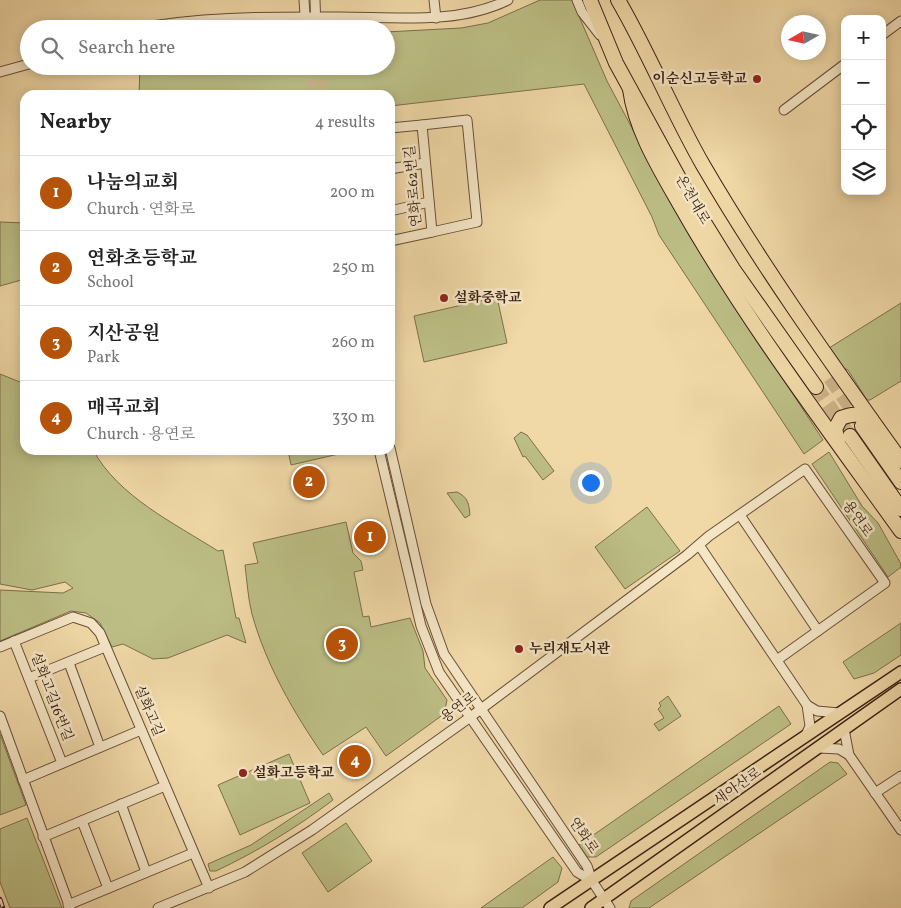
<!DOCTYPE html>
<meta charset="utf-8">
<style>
body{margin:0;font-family:Vollkorn,"Noto Serif KR",serif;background:#f6f6f6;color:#222}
.controls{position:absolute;right:15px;top:15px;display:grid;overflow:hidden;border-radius:10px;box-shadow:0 2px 12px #0003}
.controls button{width:45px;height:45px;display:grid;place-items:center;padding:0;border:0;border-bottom:1px solid #e0e0e0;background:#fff;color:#222;font:25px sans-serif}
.compass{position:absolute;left:781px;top:15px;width:45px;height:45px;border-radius:50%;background:#fff;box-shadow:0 2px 12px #0003;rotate:261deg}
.you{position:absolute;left:590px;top:482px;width:18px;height:18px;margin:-12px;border:4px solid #fff;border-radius:50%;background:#1a73e8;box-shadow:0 0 0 8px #1a73e833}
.badge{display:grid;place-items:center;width:32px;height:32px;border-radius:50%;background:#b45309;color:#fff;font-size:16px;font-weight:700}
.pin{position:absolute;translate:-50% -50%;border:2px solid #fff;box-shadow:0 1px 5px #0006}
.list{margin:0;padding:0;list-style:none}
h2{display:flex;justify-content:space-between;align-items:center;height:65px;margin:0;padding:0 20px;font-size:21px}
h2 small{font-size:16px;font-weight:400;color:#767676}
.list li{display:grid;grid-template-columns:32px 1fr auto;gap:15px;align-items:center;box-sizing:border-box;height:75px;padding:0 20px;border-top:1px solid #e0e0e0}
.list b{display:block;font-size:19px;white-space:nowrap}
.list p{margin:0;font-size:16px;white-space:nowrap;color:#767676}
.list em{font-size:16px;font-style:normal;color:#767676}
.icon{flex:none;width:28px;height:28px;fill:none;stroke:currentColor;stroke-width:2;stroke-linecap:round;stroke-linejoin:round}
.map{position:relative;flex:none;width:901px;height:908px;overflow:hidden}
.search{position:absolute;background:#fff;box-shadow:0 2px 12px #0003;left:20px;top:20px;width:375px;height:55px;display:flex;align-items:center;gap:12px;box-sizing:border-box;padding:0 18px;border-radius:28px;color:#767676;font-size:19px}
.panel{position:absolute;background:#fff;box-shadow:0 2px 12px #0003;left:20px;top:90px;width:375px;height:365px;border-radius:15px}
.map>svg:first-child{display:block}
.green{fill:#bcbe85;stroke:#7c6f4c}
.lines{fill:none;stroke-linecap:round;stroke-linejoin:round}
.minor-tunnel{stroke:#ccb389;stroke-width:9;stroke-dasharray:9 4.5;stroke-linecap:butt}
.highway-tunnel{stroke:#ccb389;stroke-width:14;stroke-dasharray:14 7;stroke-linecap:butt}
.minor-casing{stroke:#684e38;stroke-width:11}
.major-casing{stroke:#3b2013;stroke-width:14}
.highway-casing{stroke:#3b2013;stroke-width:16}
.minor{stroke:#f5e6c6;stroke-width:9}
.major{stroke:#f0d8a7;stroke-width:11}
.highway{stroke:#f0d8a7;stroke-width:14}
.rail-casing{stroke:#3b2013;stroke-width:4.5}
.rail{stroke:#f5e6c6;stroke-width:2.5;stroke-dasharray:8;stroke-linecap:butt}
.poi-dot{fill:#8f2418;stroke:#f5e6c6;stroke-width:2}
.labels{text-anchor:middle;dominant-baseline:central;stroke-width:5;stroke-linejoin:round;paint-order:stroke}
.poi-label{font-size:14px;font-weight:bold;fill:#3b2013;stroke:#f5e6c6;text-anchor:start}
.street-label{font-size:14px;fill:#3b2013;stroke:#f5e6c6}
</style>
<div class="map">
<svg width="901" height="908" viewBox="0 0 901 908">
<rect width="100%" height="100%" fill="#f0d8a7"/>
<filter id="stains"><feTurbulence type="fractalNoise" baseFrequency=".004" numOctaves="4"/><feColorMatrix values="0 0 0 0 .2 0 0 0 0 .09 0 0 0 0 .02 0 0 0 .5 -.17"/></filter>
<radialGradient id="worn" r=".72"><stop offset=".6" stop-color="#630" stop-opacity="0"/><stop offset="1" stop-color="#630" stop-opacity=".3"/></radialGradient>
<g class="green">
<path d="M540 0H572L607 81 690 237 823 440 804 454 659 235 652 217 584 84 390 106V95H139L140 66H301L302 72 329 66H386V32L461 28 488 23Z"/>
<path d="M0 222 25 223V279L0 286Z"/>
<path d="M497 297 507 343 424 362 414 316Z"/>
<path d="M901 303V381L870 400H867L848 370 841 367 829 348Z"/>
<path d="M0 374 25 384V450H93C119 497 174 523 218 551L223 550 236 618H239L246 643 227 635 168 658 153 659 123 644 112 647 100 623 86 613 71 611 0 641V590L63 593 73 588 65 582 32 590 0 584Z"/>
<path d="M521 432 527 435 554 471 543 480 525 456 523 457 514 438Z"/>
<path d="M288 450H356L291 465Z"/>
<path d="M829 452 862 506 878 523 901 564V567L888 577 812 464Z"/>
<path d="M457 492C468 497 469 504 470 515L465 518 447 493Z"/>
<path d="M647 507 680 551 625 589 595 547Z"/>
<path d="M346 522 353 553 361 561 363 570 354 572 363 617 369 616 371 627 410 618 423 651 425 668 447 700 444 714 386 756 366 727 323 755C294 713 266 665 252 614 248 599 247 581 245 565L258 563 253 543Z"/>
<path d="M901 623V655L874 673 854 679 843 662Z"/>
<path d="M668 696 681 716 659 731 654 724 664 718 658 709 661 706 659 703Z"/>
<path d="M779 706 791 724 596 857H587L579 845Z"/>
<path d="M0 734 26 805 0 815Z"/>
<path d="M289 754 310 803 240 835 218 785Z"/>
<path d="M830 762 838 763 847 774 649 908H629L631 901Z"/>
<path d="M329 793 333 800C296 828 258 851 216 871H210L208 864 251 845Z"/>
<path d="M27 818 62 908H10L0 882V829Z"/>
<path d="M346 823 372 861 328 892 302 853Z"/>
<path d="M553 857 562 868 558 882 522 908H481Z"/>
</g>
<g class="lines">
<g class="minor-tunnel">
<path d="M310 66 312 95"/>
<path d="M320 66 322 95"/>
</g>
<g class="highway-tunnel">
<path d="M830 378 861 423"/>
<path d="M816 387 850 436"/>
</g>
<defs>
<g id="minor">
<path d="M304 0 306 29"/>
<path d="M315 0 316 29"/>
<path d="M434 0 436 18"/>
<path d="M577 0 582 12 600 35"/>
<path d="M134 29C202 16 271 17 339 17 395 17 457 25 508 0"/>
<path d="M882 35 901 21"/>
<path d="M0 72 29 64"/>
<path d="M784 110 845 64"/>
<path d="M422 125 467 120 477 222 432 232"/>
<path d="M390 128 422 125 432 232 390 241"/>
<path d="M390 169 425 163"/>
<path d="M390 211 429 202"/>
<path d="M390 448 426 604 444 654 587 866 592 881 610 908"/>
<path d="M379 450 421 626 439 672 577 872 592 881"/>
<path d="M740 515 818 631"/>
<path d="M699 545 807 705 810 726 806 735"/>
<path d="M14 641 62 763"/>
<path d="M0 647 73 617 91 623 100 633 209 888"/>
<path d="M69 663 100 747"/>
<path d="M29 678 105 647"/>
<path d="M807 705 817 711 839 713"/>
<path d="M0 716 70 908"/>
<path d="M844 729 849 755 901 830"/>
<path d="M819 748 839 749 849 755"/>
<path d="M23 780 141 730"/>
<path d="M875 793 901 776"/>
<path d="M121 804 146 872"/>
<path d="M82 821 108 888"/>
<path d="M43 837 165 786"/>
<path d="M68 905 193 853"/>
<path d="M158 908 245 872 312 830 469 718 687 555 709 536 805 469 885 583 777 660"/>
</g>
<g id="major">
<path d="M550 908 901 672"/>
<path d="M591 908 901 689"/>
</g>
<g id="highway">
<path d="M590 0 616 63 697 211 733 269 816 387"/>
<path d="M618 0C649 53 672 111 703 165 763 268 832 364 901 461"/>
<path d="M630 89C635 129 659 168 679 203 744 318 824 424 901 531"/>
<path d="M862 426 901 482"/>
<path d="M850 436 901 509"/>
<path d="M838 441 835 429 841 418C853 413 859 414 871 419"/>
</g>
</defs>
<use href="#minor" class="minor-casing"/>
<use href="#major" class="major-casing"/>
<use href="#highway" class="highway-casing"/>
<use href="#minor" class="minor"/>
<use href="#major" class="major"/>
<use href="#highway" class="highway"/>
<defs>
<path id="rail" d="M0 899 3 908"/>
</defs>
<use href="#rail" class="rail-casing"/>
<use href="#rail" class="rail"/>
</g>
<g class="poi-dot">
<circle cx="757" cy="79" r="5"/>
<circle cx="444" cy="298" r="5"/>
<circle cx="519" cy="649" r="5"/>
<circle cx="243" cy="773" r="5"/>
</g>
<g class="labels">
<g class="poi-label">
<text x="747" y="79" text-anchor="end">이순신고등학교</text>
<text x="454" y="298">설화중학교</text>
<text x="529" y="649">누리재도서관</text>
<text x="253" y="773">설화고등학교</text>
</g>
<g class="street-label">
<text transform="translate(414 186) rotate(-95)">연화로62번길</text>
<text transform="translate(692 200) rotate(60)">온천대로</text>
<text transform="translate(857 519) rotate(55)">용연로</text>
<text transform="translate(51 697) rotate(69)">설화고길16번길</text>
<text transform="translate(459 708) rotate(-37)">용연로</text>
<text transform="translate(148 711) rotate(67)">설화고길</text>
<text transform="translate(738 787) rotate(-35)">새아산로</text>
<text transform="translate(583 836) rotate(56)">연화로</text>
</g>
</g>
<rect width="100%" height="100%" filter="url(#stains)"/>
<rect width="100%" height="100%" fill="url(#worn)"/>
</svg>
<div class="controls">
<button>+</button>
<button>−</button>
<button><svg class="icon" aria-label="locate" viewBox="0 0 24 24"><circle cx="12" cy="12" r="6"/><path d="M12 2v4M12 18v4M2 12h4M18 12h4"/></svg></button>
<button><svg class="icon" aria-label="layers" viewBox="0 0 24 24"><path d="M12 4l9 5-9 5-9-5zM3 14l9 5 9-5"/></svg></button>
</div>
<svg class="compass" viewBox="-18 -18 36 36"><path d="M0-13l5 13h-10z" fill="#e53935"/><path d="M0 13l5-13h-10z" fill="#767676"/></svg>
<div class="you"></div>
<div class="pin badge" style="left:370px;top:537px">1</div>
<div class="pin badge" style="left:309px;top:482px">2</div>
<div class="pin badge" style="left:342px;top:644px">3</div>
<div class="pin badge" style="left:355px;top:761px">4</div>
<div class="search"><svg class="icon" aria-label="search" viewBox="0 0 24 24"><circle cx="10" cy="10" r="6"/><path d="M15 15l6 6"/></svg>Search here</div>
<section class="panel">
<h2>Nearby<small>4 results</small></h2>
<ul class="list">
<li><span class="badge">1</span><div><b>나눔의교회</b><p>Church · 연화로</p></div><em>200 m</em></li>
<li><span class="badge">2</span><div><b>연화초등학교</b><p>School</p></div><em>250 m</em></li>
<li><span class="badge">3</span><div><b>지산공원</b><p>Park</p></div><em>260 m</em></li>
<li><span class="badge">4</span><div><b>매곡교회</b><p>Church · 용연로</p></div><em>330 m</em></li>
</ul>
</section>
</div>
